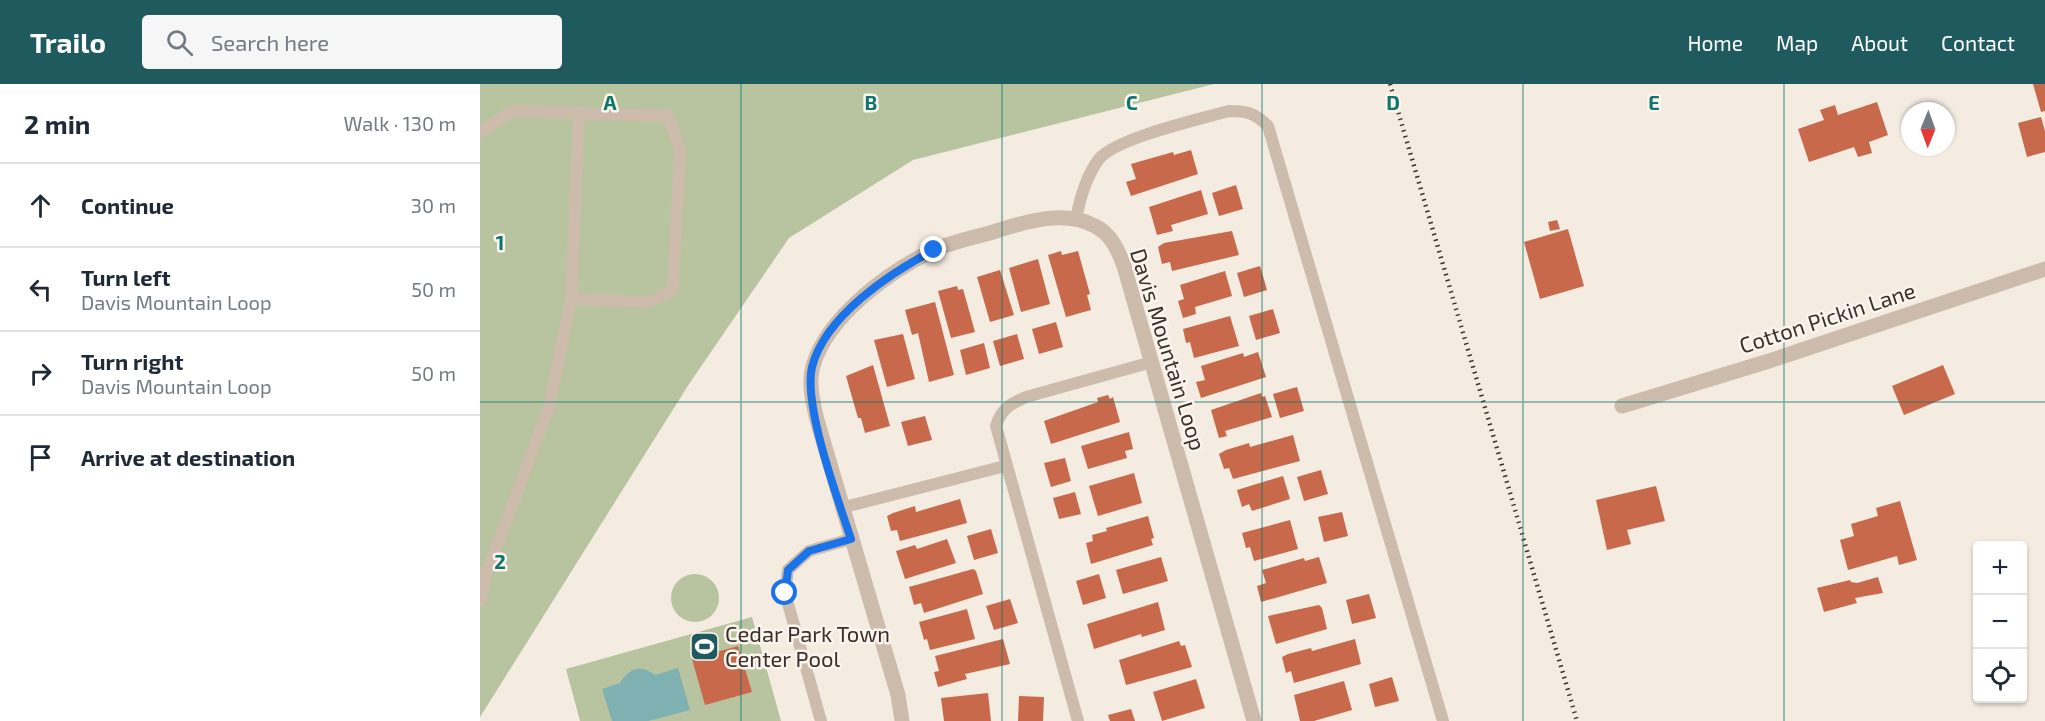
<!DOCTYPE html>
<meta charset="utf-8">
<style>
body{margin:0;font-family:"Exo 2",sans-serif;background:#f6f6f7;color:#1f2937}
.controls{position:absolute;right:18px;bottom:18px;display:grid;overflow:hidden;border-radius:6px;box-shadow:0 2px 4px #0004}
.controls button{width:54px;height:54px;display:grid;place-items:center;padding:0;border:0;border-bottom:2px solid #e0e1e3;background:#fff;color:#1f2937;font:30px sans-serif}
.compass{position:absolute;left:1421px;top:18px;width:54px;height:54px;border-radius:50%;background:#fff;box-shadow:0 2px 4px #0004;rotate:181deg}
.stop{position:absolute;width:18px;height:18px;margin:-14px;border:4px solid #1a73e8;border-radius:50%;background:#fff}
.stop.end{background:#1a73e8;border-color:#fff;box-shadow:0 2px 6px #0008}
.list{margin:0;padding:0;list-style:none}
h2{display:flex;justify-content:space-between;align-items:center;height:78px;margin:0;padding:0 24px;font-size:26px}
h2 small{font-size:20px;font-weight:400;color:#747a83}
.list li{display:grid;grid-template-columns:39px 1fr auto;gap:18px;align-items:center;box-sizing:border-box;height:84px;padding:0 24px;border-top:2px solid #e0e1e3}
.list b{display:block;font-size:22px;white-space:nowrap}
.list p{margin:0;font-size:20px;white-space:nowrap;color:#747a83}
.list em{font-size:20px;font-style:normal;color:#747a83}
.icon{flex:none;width:33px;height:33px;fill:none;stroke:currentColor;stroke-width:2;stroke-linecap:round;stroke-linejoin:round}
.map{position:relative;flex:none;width:1565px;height:637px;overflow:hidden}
header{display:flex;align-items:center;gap:36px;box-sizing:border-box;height:84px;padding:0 30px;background:#1f5a5e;color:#fff}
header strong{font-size:28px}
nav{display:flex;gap:33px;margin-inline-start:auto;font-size:21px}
.search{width:420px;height:54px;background:#f6f6f7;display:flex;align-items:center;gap:15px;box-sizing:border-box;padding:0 21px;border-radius:6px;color:#747a83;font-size:22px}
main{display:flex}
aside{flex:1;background:#fff}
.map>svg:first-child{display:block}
.green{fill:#b8c4a0}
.water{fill:#7fb0b2}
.building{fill:#c8694b}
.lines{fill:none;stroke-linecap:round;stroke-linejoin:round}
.service{stroke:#cdbbac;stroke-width:12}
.minor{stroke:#cdbbac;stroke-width:15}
.rail{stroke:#3b302b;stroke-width:4.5;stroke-dasharray:1.5 4.5;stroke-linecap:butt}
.route{stroke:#1a73e8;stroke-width:8}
.grid{fill:none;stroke:#0f766e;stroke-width:1.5;stroke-opacity:0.55}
.labels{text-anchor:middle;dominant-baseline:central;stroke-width:5;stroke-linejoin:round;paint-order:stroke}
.street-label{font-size:22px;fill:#3b302b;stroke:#fbf5ee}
.poi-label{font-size:22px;fill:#3b302b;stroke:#fbf5ee;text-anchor:start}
.grid-label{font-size:20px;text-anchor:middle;font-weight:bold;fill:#0f766e;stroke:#fbf5ee;stroke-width:5;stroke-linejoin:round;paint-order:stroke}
</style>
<header>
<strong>Trailo</strong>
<div class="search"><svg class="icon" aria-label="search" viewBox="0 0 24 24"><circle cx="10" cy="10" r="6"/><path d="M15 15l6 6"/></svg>Search here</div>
<nav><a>Home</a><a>Map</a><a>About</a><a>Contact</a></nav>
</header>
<main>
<aside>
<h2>2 min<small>Walk · 130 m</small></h2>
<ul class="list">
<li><svg class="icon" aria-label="ahead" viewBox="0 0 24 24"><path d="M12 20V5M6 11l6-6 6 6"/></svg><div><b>Continue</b></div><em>30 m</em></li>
<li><svg class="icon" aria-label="left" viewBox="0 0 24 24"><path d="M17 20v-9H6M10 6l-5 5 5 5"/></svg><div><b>Turn left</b><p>Davis Mountain Loop</p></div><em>50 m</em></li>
<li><svg class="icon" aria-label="right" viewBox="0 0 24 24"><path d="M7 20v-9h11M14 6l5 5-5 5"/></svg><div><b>Turn right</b><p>Davis Mountain Loop</p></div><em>50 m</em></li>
<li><svg class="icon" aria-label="arrive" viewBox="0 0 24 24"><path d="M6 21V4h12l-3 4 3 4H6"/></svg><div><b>Arrive at destination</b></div></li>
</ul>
</aside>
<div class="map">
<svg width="1565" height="637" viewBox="0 0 1565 637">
<rect width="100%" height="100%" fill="#f4ebe1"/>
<g class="green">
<path d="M0 0H734L433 76 309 154 209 300 0 633Z"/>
<circle cx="215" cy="514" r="24"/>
<path d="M272 533 301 637H100L86 585Z"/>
</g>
<path class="water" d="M198 584 210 626 168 637H132L122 605 140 599C149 584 161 580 175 591Z"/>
<g class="building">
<path d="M1553 0H1565V27L1561 28Z"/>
<path d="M1397 18 1408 51 1389 58 1392 69 1378 73 1374 63 1329 78 1318 45 1344 36 1340 26 1355 21 1358 31Z"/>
<path d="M1561 33 1565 47V68L1547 73 1538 39Z"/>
<path d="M711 66 718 90 651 112 646 98 656 95 651 80 693 68 694 71Z"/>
<path d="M756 101 763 125 739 132 732 109Z"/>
<path d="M721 106 728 130 691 141 693 147 677 151 669 123Z"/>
<path d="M1077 136 1080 145 1070 147 1068 138Z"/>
<path d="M1088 145 1104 202 1060 215 1044 158Z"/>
<path d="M752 147 759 171 692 187 690 178 682 180 678 163 684 159Z"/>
<path d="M581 167 582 171 598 167 610 210 607 211 611 226 586 233 568 171Z"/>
<path d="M558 175 570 220 541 228 529 184Z"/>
<path d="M780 182 787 206 764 213 757 189Z"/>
<path d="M520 186 534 231 510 238 497 193Z"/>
<path d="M745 187 752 212 715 223 716 230 703 234 698 217 704 215 700 201Z"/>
<path d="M477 202 478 206 483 205 495 248 471 254 458 207Z"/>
<path d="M455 218 474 291 449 298 438 249 432 251 425 226Z"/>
<path d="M793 225 800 249 776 256 769 232Z"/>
<path d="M750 232 759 262 714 274 710 258 706 259 703 245Z"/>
<path d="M576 238 583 263 559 270 552 245Z"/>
<path d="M423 250 435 295 407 303 394 256Z"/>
<path d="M537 250 544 275 520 282 513 257Z"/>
<path d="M504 259 510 284 486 291 480 266Z"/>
<path d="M778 268 786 293 721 314 716 298 725 296 721 282 763 269 764 273Z"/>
<path d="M393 281 410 342 385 349 381 334H378L366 292Z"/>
<path d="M1463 281 1475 310 1424 331 1412 302Z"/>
<path d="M817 303 824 327 800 334 793 310Z"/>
<path d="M781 309 782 313 785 312 792 333 745 347 747 352 739 354 731 326Z"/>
<path d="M628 311 630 315 633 313 640 338 571 360 564 337 618 318 617 314Z"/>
<path d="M445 332 452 356 428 362 421 338Z"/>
<path d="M649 348 653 365 645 367 647 374 608 385 601 362Z"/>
<path d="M813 351 820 377 753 395 749 384 744 385 739 370 746 366 769 359 770 363Z"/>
<path d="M585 374 591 397 571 403 564 379Z"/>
<path d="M841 386 848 410 824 417 817 393Z"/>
<path d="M654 389 662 419 618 432 609 402Z"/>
<path d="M803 392 810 415 772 427 769 420 762 423 757 406Z"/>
<path d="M1176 402 1185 437 1147 446 1151 460 1127 466 1116 416Z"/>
<path d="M595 408 601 430 579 435 573 414Z"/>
<path d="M480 415 487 439 420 457 417 446 411 447 407 432 413 429 435 422 436 428Z"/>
<path d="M1420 417 1437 476 1419 481 1417 472 1368 486 1360 456 1374 452 1371 440 1398 432 1396 424Z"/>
<path d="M862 428 868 452 844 458 838 433Z"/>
<path d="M668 432 674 454 671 455 673 461 611 480 606 459 613 457 612 451 627 447 626 444Z"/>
<path d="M810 436 818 465 774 477 770 463 766 464 762 449Z"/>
<path d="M511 445 518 469 494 476 487 452Z"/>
<path d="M467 455 476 479 425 495 416 467 435 461 437 465Z"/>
<path d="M681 473 688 497 643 510 636 486Z"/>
<path d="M839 473 847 499 781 518 777 502 786 499 782 486 824 474 825 477Z"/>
<path d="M493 485 496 487 503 510 444 529 441 519 434 521 429 503Z"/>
<path d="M619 490 626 514 603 521 596 497Z"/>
<path d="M1398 493 1403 509 1375 514 1377 519 1344 528 1337 504 1370 496 1371 498 1377 499Z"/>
<path d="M889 510 896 534 872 540 866 516Z"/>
<path d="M530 515 538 539 514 546 506 522Z"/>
<path d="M678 518 685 546 662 553 661 550 614 565 607 540Z"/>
<path d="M839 521 842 524 847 545 796 560 788 532Z"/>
<path d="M487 525 495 555 450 566 447 555 444 556 439 538Z"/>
<path d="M523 555 530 580 485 590 487 595 458 603 454 588 459 587 455 572Z"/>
<path d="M875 555 881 580 814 599 811 587 806 589 802 573 808 570 831 564 832 567Z"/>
<path d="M699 557 701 562 705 561 712 583 646 601 639 576Z"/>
<path d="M258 562 272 608 225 621 212 575Z"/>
<path d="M912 593 919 617 895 623 889 600Z"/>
<path d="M716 595 725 624 682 637 673 608Z"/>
<path d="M864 597 872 626 834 637H820L814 611Z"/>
<path d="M508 609 511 637H464L461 614Z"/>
<path d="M539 612 564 613 563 637H538Z"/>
<path d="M651 625 655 637H630L628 631Z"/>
</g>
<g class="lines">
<g class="service">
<path d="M0 48 32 27 188 32 200 66 193 206 169 218 91 215 99 29"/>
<path d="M596 135C600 114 606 92 619 75 636 54 720 35 749 27 767 27 775 29 788 42L963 637"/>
<path d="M361 424 525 382"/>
<path d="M7 489 69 323 91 215"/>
<path d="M0 516 7 489 1 488"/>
<path d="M341 637 305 509 308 486 329 467 371 455"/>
<path d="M598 637 516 342C521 325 530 320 546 313L672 278"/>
</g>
<g class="minor">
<path d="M1142 322 1289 277 1565 185"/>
<path d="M422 637 418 611 337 336C333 319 328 299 333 282 347 233 408 188 452 167 471 158 493 154 513 148 545 138 583 125 615 142 631 150 638 166 644 182L774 637"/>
</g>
<path class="rail" d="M910 0 1097 637"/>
</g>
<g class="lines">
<path class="route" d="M305 509 308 486 329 467 371 455C358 416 323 321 332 283 345 232 410 189 454 166"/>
</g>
<path class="grid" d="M261 0V637M522 0V637M782 0V637M1043 0V637M1304 0V637M0 318H1565"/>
<defs>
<symbol id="stadium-square" viewBox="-11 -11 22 22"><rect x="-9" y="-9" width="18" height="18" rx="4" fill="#1f5a5e" stroke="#fbf5ee"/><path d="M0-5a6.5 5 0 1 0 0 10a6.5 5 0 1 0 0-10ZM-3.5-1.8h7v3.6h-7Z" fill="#fff"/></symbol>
</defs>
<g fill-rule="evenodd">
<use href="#stadium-square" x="208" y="546" width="33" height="33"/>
</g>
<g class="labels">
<g class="street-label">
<text transform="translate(1347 233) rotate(-18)">Cotton Pickin Lane</text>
<text transform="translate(689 265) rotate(73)">Davis Mountain Loop</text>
</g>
<g class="poi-label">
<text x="245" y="549">Cedar Park Town<tspan x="245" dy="25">Center Pool</tspan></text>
</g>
</g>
<g class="grid-label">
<text x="130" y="26">A</text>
<text x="391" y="26">B</text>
<text x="652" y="26">C</text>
<text x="913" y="26">D</text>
<text x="1174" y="26">E</text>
<text x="20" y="166">1</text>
<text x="20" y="485">2</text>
</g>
</svg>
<div class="controls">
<button>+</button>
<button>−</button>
<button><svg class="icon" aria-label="locate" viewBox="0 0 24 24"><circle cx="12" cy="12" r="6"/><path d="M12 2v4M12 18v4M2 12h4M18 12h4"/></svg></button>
</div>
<svg class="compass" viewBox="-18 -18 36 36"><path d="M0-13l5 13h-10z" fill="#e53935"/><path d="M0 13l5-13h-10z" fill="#747a83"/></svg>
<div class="stop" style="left:305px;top:509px"></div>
<div class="stop end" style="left:454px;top:166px"></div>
</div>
</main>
